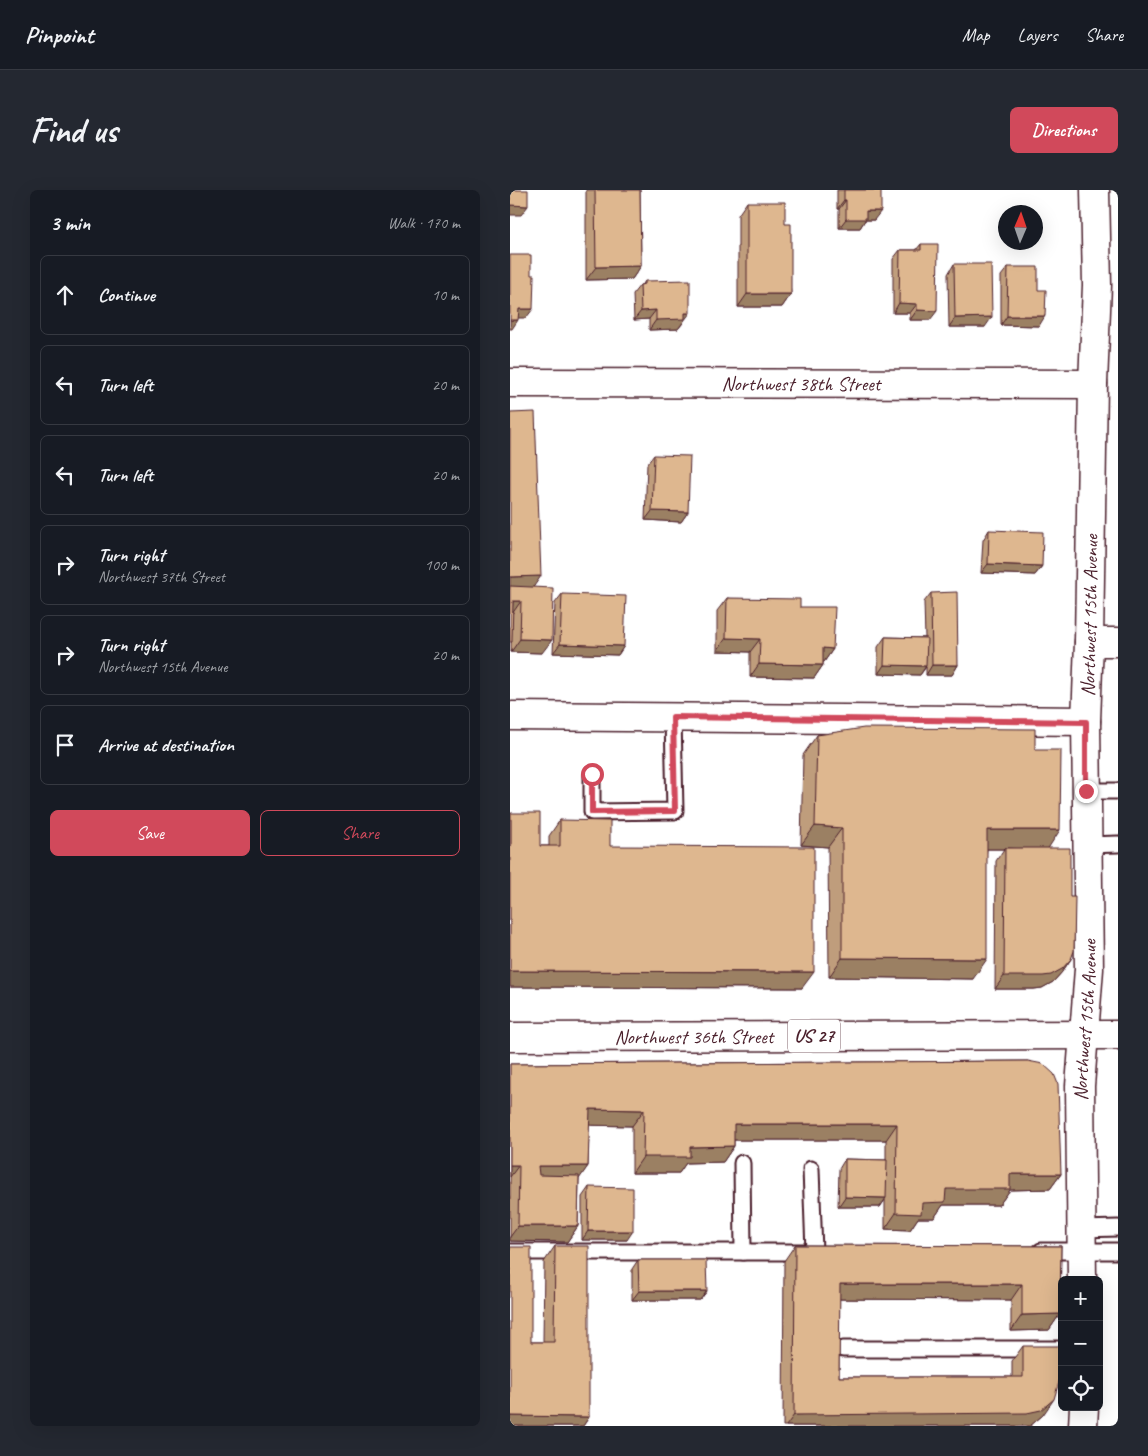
<!DOCTYPE html>
<meta charset="utf-8">
<style>
body{margin:0;font-family:Caveat,sans-serif;background:#242831;color:#f1f3f6}
.controls{position:absolute;right:15px;bottom:15px;display:grid;overflow:hidden;border-radius:8px;box-shadow:0 5px 20px #0002}
.controls button{width:45px;height:45px;display:grid;place-items:center;padding:0;border:0;border-bottom:1px solid #363941;background:#171b24;color:#f1f3f6;font:25px sans-serif}
.compass{position:absolute;left:488px;top:15px;width:45px;height:45px;border-radius:50%;background:#171b24;box-shadow:0 5px 20px #0002;rotate:2deg}
.stop{position:absolute;width:15px;height:15px;margin:-11px;border:4px solid #d1495b;border-radius:50%;background:#fff}
.stop.end{background:#d1495b;border-color:#fff;box-shadow:0 1px 5px #0008}
.list{margin:0;padding:0;list-style:none}
h2{display:flex;justify-content:space-between;align-items:center;height:65px;margin:0;padding:0 20px;font-size:21px}
h2 small{font-size:16px;font-weight:400;color:#9ea1a6}
.list li{display:grid;grid-template-columns:32px 1fr auto;gap:15px;align-items:center;box-sizing:border-box;height:80px;margin:0 10px 10px;padding:0 10px;border:1px solid #363941;border-radius:8px}
.list b{display:block;font-size:19px;white-space:nowrap}
.list p{margin:0;font-size:16px;white-space:nowrap;color:#9ea1a6}
.list em{font-size:16px;font-style:normal;color:#9ea1a6}
.actions{display:flex;gap:10px;padding:15px 20px}
.actions a{flex:1;padding:11px 0;border:1px solid #d1495b;border-radius:8px;text-align:center;font-size:18px;color:#d1495b}
.actions .main{background:#d1495b;color:#fff}
.icon{flex:none;width:28px;height:28px;fill:none;stroke:currentColor;stroke-width:2;stroke-linecap:round;stroke-linejoin:round}
.map{position:relative;flex:none;width:608px;height:1236px;overflow:hidden;border-radius:8px}
header{display:flex;align-items:center;gap:30px;box-sizing:border-box;height:70px;padding:0 25px;background:#171b24;border-bottom:1px solid #363941}
header strong{font-size:24px}
nav{display:flex;gap:28px;margin-inline-start:auto;font-size:18px}
.intro{display:flex;align-items:center;justify-content:space-between;box-sizing:border-box;height:120px;padding:0 30px}
h1{margin:0;font-size:35px}
.button{padding:12px 22px;border-radius:8px;background:#d1495b;color:#fff;font-size:18px;font-weight:700}
main{display:flex;gap:30px;padding:0 30px}
aside{flex:1;background:#171b24;border-radius:8px;box-shadow:0 5px 20px #0002}
.map>svg:first-child{display:block}
.lines{fill:none;stroke-linecap:round;stroke-linejoin:round}
.lane-casing{stroke:#4a1f2b;stroke-width:19}
.street-casing{stroke:#4a1f2b;stroke-width:31}
.primary-casing{stroke:#4a1f2b;stroke-width:31}
.lane{stroke:#fff;stroke-width:15}
.street{stroke:#fff;stroke-width:28}
.primary{stroke:#fff;stroke-width:28}
.wall{fill:#bf9d7b;stroke:#4a1f2b}
.shaded-wall{fill:#9b8064;stroke:#4a1f2b}
.building{fill:#deb78f;stroke:#4a1f2b}
.route{stroke:#d1495b;stroke-width:6}
.labels{text-anchor:middle;dominant-baseline:central;stroke-width:4;stroke-linejoin:round;paint-order:stroke}
.shield{fill:#fff;stroke:#80626b;stroke-width:1}
.shield-label{font-size:19px;font-weight:bold;fill:#4a1f2b}
.street-label{font-size:20px;fill:#4a1f2b;stroke:#fff}
</style>
<header>
<strong>Pinpoint</strong>
<nav><a>Map</a><a>Layers</a><a>Share</a></nav>
</header>
<div class="intro"><h1>Find us</h1><a class="button">Directions</a></div>
<main>
<aside>
<h2>3 min<small>Walk · 170 m</small></h2>
<ul class="list">
<li><svg class="icon" aria-label="ahead" viewBox="0 0 24 24"><path d="M12 20V5M6 11l6-6 6 6"/></svg><div><b>Continue</b></div><em>10 m</em></li>
<li><svg class="icon" aria-label="left" viewBox="0 0 24 24"><path d="M17 20v-9H6M10 6l-5 5 5 5"/></svg><div><b>Turn left</b></div><em>20 m</em></li>
<li><svg class="icon" aria-label="left" viewBox="0 0 24 24"><path d="M17 20v-9H6M10 6l-5 5 5 5"/></svg><div><b>Turn left</b></div><em>20 m</em></li>
<li><svg class="icon" aria-label="right" viewBox="0 0 24 24"><path d="M7 20v-9h11M14 6l5 5-5 5"/></svg><div><b>Turn right</b><p>Northwest 37th Street</p></div><em>100 m</em></li>
<li><svg class="icon" aria-label="right" viewBox="0 0 24 24"><path d="M7 20v-9h11M14 6l5 5-5 5"/></svg><div><b>Turn right</b><p>Northwest 15th Avenue</p></div><em>20 m</em></li>
<li><svg class="icon" aria-label="arrive" viewBox="0 0 24 24"><path d="M6 21V4h12l-3 4 3 4H6"/></svg><div><b>Arrive at destination</b></div></li>
</ul>
<div class="actions"><a class="main">Save</a><a>Share</a></div>
</aside>
<div class="map">
<svg width="608" height="1236" viewBox="0 0 608 1236">
<rect width="100%" height="100%" fill="#fff"/>
<filter id="ink" filterUnits="userSpaceOnUse"><feTurbulence type="fractalNoise" baseFrequency=".02" numOctaves="2"/><feDisplacementMap in="SourceGraphic" scale="10" xChannelSelector="R" yChannelSelector="G"/><feConvolveMatrix kernelMatrix="1 2 1 2 8 2 1 2 1" color-interpolation-filters="sRGB"/></filter>
<g filter="url(#ink)">
<g class="lines">
<defs>
<g id="lane">
<path d="M82 584V622L165 621 163 527"/>
<path d="M576 601H608"/>
<path d="M577 655 608 654"/>
<path d="M232 973 233 1062"/>
<path d="M301 979 304 1062"/>
<path d="M572 1039 608 1038"/>
<path d="M531 1061H608"/>
<path d="M0 1062H301"/>
<path d="M333 1159H552"/>
</g>
<g id="street">
<path id="s1" d="M0 193 583 194"/>
<path d="M579 452H608"/>
<path d="M0 526 576 531"/>
<path id="s2" d="M572 1090 570 896 579 779 576 531 579 452 583 194 587 95 585 0"/>
<path d="M573 1236 574 1217"/>
</g>
<g id="primary">
<path id="s3" d="M0 847 608 845"/>
</g>
</defs>
<use href="#lane" class="lane-casing"/>
<use href="#street" class="street-casing"/>
<use href="#primary" class="primary-casing"/>
<use href="#lane" class="lane"/>
<use href="#street" class="street"/>
<use href="#primary" class="primary"/>
</g>
<g class="wall">
<path d="M76 0H130L131 76 122 89 76 90Z"/>
<path d="M327 0H371L364 30H355L350 38H329V19H327Z"/>
<path d="M237 12 275 34 281 104 272 117H228V25Z"/>
<path d="M411 54 420 130H400V123H383V69L390 60H406Z"/>
<path d="M444 74 475 137H439L438 84Z"/>
<path d="M498 77 528 100 529 136 491 135V86Z"/>
<path d="M135 91 174 132 173 133 168 139 139 140V129L124 130 123 104 130 95 133 94Z"/>
<path d="M0 223 23 397 32 463 1 462Z"/>
<path d="M144 265 178 322 171 332 135 330 137 274Z"/>
<path d="M479 340 532 376 525 385 471 383 473 350Z"/>
<path d="M421 403 448 475 442 485H416V477L410 485 368 484V457L375 447 415 448 414 412Z"/>
<path d="M52 404 114 456 108 465 43 463 45 413Z"/>
<path d="M217 408 290 417 323 459 314 472H313V475L304 488 240 487V462L207 461V421Z"/>
<path d="M307 545 525 560 538 658 560 707 561 769 552 782 543 792 532 798 524 799H485L486 671 494 659H477L463 789 319 787 318 657 291 655 293 565Z"/>
<path d="M1 623 30 656H39V646L50 630 100 656 292 798 0 797V624Z"/>
<path d="M518 871 551 984 540 999 500 1000 489 1015H433L424 1028H408L400 1040 375 1039V1010L370 1017H328L329 979 335 969 376 970V950H224V956L213 972 176 973 169 983H122V936L79 935 78 976 69 988 68 1036 57 1052 0 1051V874Z"/>
<path d="M79 997 117 1050H72V1007Z"/>
<path d="M285 1055 551 1056 550 1124 539 1140 501 1141V1110L329 1109V1187H502V1171L513 1156 533 1225 520 1236H273L274 1071Z"/>
<path d="M45 1056 79 1227 73 1236H0L21 1152H33L34 1072Z"/>
<path d="M128 1070 197 1101 190 1110H122V1079Z"/>
</g>
<g class="shaded-wall">
<path d="M334 10H336L329 19H327Z"/>
<path d="M0 15 18 16 11 25H0Z"/>
<path d="M356 21H371L364 30H355L350 38H329L336 29Z"/>
<path d="M131 76 122 89 76 90 86 77Z"/>
<path d="M237 104H281L272 117H228Z"/>
<path d="M389 113 407 114 400 123H383Z"/>
<path d="M9 119H23L16 128H2Z"/>
<path d="M146 120 139 129 124 130 131 121Z"/>
<path d="M407 120 427 121 420 130H400Z"/>
<path d="M175 123H180L168 139 139 140 146 130Z"/>
<path d="M497 126H535L529 136 491 135Z"/>
<path d="M482 127 475 137H439L445 128Z"/>
<path d="M0 130H8L2 139H0Z"/>
<path d="M142 321 178 322 171 332 135 330Z"/>
<path d="M478 374 532 376 525 385 471 383Z"/>
<path d="M31 386 22 399H0V387Z"/>
<path d="M3 411H11L2 424Z"/>
<path d="M216 448 250 449 240 462 207 461Z"/>
<path d="M10 449 42 450 32 463 1 462Z"/>
<path d="M50 454 114 456 108 465 43 463Z"/>
<path d="M313 458 323 459 314 472H304Z"/>
<path d="M249 474 313 475 304 488 240 487Z"/>
<path d="M374 475 416 476 410 485 368 484Z"/>
<path d="M422 475H448L442 485H416Z"/>
<path d="M305 636 332 638 318 657 291 655Z"/>
<path d="M477 640H550L537 660 495 658 494 659H464Z"/>
<path d="M332 768 477 769 463 789 319 787Z"/>
<path d="M561 769 552 782 543 792 532 798 524 799H485L494 786Z"/>
<path d="M0 781 304 782 292 798 0 797Z"/>
<path d="M80 919 134 920 122 936 69 935Z"/>
<path d="M224 934H387L376 950H213Z"/>
<path d="M224 956 213 972 176 973 169 983H122L133 967 180 957Z"/>
<path d="M0 975H9L0 987Z"/>
<path d="M28 976H78L67 992H17Z"/>
<path d="M500 984H551L540 999 500 1000 489 1015H433L424 1028H408L400 1040 375 1039 386 1023 412 1013 436 999Z"/>
<path d="M335 1007 376 1008 370 1017H328Z"/>
<path d="M8 1036H68L57 1052 0 1051V1047Z"/>
<path d="M78 1041H123L117 1050H72Z"/>
<path d="M330 1094H512L501 1110 318 1109Z"/>
<path d="M129 1101H197L190 1110H122Z"/>
<path d="M550 1124 539 1140 501 1141 512 1125Z"/>
<path d="M544 1209 533 1225 520 1236H276L284 1225Z"/>
<path d="M0 1226 79 1227 73 1236H0Z"/>
</g>
<g class="building">
<path d="M0 0H18V16L0 15Z"/>
<path d="M85 0H130L131 76 86 77Z"/>
<path d="M334 0H371V21H356V29H336V10H334Z"/>
<path d="M237 12H275V34H281V104H237Z"/>
<path d="M411 54H428L427 121 407 120V114L389 113 390 60H411Z"/>
<path d="M0 65H21V85H24L23 119H9L8 130H0Z"/>
<path d="M444 74H481L482 127 445 128Z"/>
<path d="M498 77H528V100H536L535 126H497Z"/>
<path d="M180 90V123H175V129L146 130V120L131 121 130 95 135 94V91Z"/>
<path d="M25 222 31 386 0 387V223Z"/>
<path d="M144 265 180 266 178 322 142 321Z"/>
<path d="M479 340 533 342 532 376 478 374Z"/>
<path d="M0 396 43 398 42 450 10 449 11 411H3L2 452H0Z"/>
<path d="M447 402 448 475H422L421 403Z"/>
<path d="M52 404 116 406 114 456 50 454Z"/>
<path d="M217 408 290 409V417H325L323 459 313 458V475L249 474 250 449 216 448Z"/>
<path d="M375 447 417 448 416 476 374 475Z"/>
<path d="M354 538 525 539V560H551L550 640H477V769L332 768V638L305 636 307 545Z"/>
<path d="M1 623H30V656H50V630L100 631V656L304 657V782L0 781V656H1Z"/>
<path d="M495 658H560V707H565L564 761 561 769 552 779 541 785 533 786H494Z"/>
<path d="M518 871 533 874 544 884 548 894 551 984H500V999H436L435 1012 412 1013 411 1024 386 1023 387 934H224V956L180 957V967H133L134 920 80 919 78 976H28L29 985 69 986 68 1036H8L9 975H0V874Z"/>
<path d="M335 969 377 970 376 1008 335 1007Z"/>
<path d="M79 997 123 998V1041H78Z"/>
<path d="M285 1055 551 1056 550 1124 512 1125V1094H330L329 1187H513V1156H550L549 1192 544 1209 531 1220 517 1223 284 1225Z"/>
<path d="M45 1056H79V1227L0 1226V1057H21V1152H44Z"/>
<path d="M128 1070H196L197 1101H129Z"/>
</g>
</g>
<g class="lines" filter="url(#ink)">
<path class="route" d="M82 584V622L165 621 163 527 576 532V601"/>
</g>
<g class="labels">
<rect class="shield" x="278" y="829.5" width="52" height="33" rx="4"/>
<g class="shield-label">
<text x="304" y="846">US 27</text>
</g>
<g class="street-label">
<text stroke="none"><textPath href="#s1" startOffset="291">Northwest 38th Street</textPath></text>
<text stroke="none"><textPath href="#s2" startOffset="665">Northwest 15th Avenue</textPath></text>
<text stroke="none"><textPath href="#s2" startOffset="260">Northwest 15th Avenue</textPath></text>
<text stroke="none"><textPath href="#s3" startOffset="184">Northwest 36th Street</textPath></text>
</g>
</g>
</svg>
<div class="controls">
<button>+</button>
<button>−</button>
<button><svg class="icon" aria-label="locate" viewBox="0 0 24 24"><circle cx="12" cy="12" r="6"/><path d="M12 2v4M12 18v4M2 12h4M18 12h4"/></svg></button>
</div>
<svg class="compass" viewBox="-18 -18 36 36"><path d="M0-13l5 13h-10z" fill="#e53935"/><path d="M0 13l5-13h-10z" fill="#9ea1a6"/></svg>
<div class="stop" style="left:82px;top:584px"></div>
<div class="stop end" style="left:576px;top:601px"></div>
</div>
</main>
